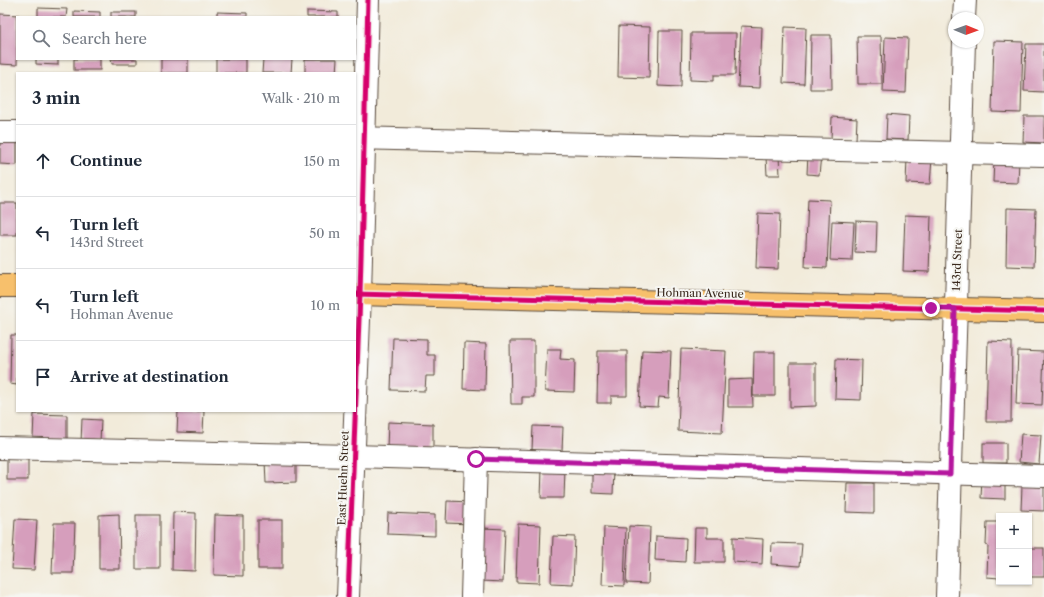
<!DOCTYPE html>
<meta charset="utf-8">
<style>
body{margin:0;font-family:"Libre Caslon Text",serif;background:#f6f6f7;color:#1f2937}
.controls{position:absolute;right:12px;bottom:12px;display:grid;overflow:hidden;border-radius:0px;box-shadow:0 1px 3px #0004}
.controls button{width:36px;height:36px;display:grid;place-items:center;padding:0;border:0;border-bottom:1px solid #e0e1e3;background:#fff;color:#1f2937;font:20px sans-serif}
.compass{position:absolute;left:948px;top:12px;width:36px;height:36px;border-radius:50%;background:#fff;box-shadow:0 1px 3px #0004;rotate:91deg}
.stop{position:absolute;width:12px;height:12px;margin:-9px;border:3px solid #b5179e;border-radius:50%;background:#fff}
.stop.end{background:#b5179e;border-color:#fff;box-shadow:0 1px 4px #0008}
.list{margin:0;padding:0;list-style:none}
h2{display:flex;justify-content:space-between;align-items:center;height:52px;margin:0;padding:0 16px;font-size:17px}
h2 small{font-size:13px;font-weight:400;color:#747a83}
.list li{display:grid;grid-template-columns:26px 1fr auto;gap:12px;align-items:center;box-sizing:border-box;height:72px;padding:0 16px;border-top:1px solid #e0e1e3}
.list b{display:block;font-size:15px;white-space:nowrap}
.list p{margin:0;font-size:13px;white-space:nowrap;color:#747a83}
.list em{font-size:13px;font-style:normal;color:#747a83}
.icon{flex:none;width:22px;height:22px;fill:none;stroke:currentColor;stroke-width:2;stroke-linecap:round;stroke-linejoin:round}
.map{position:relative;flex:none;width:1044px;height:597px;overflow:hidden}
.search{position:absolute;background:#fff;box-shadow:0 1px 3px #0004;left:16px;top:16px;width:340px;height:44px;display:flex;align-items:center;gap:10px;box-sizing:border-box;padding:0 14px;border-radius:0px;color:#747a83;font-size:15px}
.panel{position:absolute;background:#fff;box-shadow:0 1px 3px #0004;left:16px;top:72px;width:340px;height:340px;border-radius:0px}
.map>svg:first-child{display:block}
.building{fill:#d69ebc}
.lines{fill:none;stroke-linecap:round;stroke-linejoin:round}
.minor-casing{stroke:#56473a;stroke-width:24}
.major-casing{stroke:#56473a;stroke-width:24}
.minor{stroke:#fff;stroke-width:22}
.major{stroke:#f7c06c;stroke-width:22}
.cycleway-casing{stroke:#f6f6f2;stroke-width:8}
.cycleway{stroke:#d6006c;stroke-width:5}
.route{stroke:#b5179e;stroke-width:5}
.labels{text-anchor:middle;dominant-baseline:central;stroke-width:4;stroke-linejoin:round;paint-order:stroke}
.street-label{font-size:11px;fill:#3b2a1e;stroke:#f6f6f2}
</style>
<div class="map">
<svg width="1044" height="597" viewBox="0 0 1044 597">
<rect width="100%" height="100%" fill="#f6f6f2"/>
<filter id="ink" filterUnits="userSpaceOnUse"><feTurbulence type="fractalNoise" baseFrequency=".025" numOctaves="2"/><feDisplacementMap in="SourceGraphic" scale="8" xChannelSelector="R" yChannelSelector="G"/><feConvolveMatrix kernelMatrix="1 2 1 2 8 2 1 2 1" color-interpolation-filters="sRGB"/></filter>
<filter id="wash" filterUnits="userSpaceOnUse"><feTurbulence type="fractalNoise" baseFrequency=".012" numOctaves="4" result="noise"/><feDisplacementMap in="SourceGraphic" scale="16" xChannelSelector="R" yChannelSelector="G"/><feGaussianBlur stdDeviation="0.9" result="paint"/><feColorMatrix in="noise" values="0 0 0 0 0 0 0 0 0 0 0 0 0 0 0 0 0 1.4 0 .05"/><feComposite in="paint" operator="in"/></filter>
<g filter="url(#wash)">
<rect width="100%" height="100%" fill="#f2ebda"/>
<g id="blocks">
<g class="building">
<path d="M38 8 67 9 66 17H38Z"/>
<path d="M74 11 100 12V17H74Z"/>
<path d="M307 11 338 12V17H307Z"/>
<rect x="111" y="12" width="25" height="5"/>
<path d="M217 12 247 13V17H217Z"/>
<path d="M0 14 19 15V17H17V65L0 64Z"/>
<path d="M619 26 650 27 649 78 618 77Z"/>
<path d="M741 26 762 27 760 88 738 87Z"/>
<path d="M785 27 806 28 804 84 783 83Z"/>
<path d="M659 31H682L681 87 658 86Z"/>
<path d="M691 33H736L735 75H714V81L690 80Z"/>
<path d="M811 35H831L832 89H810Z"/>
<path d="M857 36H881L882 84H858Z"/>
<path d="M885 37 908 38 906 93 883 92Z"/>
<path d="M994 41 1023 42 1021 113 992 112Z"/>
<path d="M1026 44H1044V92L1024 91Z"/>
<path d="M36 59H58V65L36 64Z"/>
<rect x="74" y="59" width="26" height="11"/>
<path d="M111 59H137V64H112Z"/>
<rect x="161" y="59" width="27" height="14"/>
<rect x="216" y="59" width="30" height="14"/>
<path d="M263 59H292L291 73H262Z"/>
<path d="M305 59H337L336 73H305Z"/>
<path d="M887 114 909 116 908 140 886 139Z"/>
<path d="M1024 116H1044V143L1023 142Z"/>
<path d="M832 117 857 119 856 140 831 139Z"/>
<path d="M0 138H17V165L0 164Z"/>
<path d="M808 154 821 155 819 175 807 174Z"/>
<path d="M779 156 780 175H767L766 157Z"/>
<path d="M907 158 932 159 930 184 906 183Z"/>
<path d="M994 159 1019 160 1018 183 993 182Z"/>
<path d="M808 199 830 200 827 268 805 267Z"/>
<rect x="0" y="203" width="17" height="32"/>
<path d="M1007 208 1036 209 1034 267 1006 266Z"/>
<path d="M758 213 780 214 778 269 756 268Z"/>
<path d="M905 215 931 216 929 272 903 271Z"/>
<path d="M832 221 854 222 852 261 830 260Z"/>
<path d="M856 221 877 222 876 253 855 252Z"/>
<path d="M11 335H17V385L10 384Z"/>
<path d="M393 338 427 339V355H435V376H426L425 391 391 390Z"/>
<path d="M510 341H534V397H522V404H511Z"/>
<path d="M988 341 1012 342 1011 422H986Z"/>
<path d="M464 343 486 344 485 390 463 389Z"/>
<path d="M547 349H561L560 359 575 360 574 392 545 391Z"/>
<path d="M681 349 726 351 722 433 678 431Z"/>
<path d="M642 350 671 351 669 398 659 397 658 407 639 406Z"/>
<path d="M598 351H627V396H611V403H597Z"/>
<path d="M1018 351 1044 352 1042 405 1016 404Z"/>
<path d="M754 352H775V396H753Z"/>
<path d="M836 359 862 360 861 400 835 399Z"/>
<path d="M790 363H816V406L790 407Z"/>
<path d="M752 379 753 407H728V380Z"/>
<path d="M178 411H204L203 433 177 432Z"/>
<path d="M34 414 67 415V439L33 438Z"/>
<path d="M82 419 101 420 100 442H81Z"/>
<path d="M388 422 433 424V450L387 448Z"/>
<path d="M533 426 563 427 562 451 532 450Z"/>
<path d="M1021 434 1041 435 1039 464 1019 462Z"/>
<rect x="983" y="443" width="23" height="20"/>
<rect x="7" y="458" width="21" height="22"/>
<path d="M265 461H296V482L266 483Z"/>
<path d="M542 469H565L564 498H541Z"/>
<path d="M592 469 614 470 613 494 592 493Z"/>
<path d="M982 477 1005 478V499L981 498Z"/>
<path d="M847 483H874V513L846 512Z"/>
<path d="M1022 486 1044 487V511L1021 510Z"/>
<path d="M447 501 471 502 470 524 446 523Z"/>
<path d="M173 512 196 513 195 571 172 570Z"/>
<path d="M388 513 435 515V536L387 534Z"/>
<path d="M119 514 120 569H99V515Z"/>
<rect x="136" y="515" width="24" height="54"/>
<path d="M215 515 243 516V576L214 575Z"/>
<path d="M15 519 37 520 34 570 12 569Z"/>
<rect x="258" y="520" width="24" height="49"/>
<path d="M987 522H999V578L987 577 988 546 986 545Z"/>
<path d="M54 523H75L73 573H52Z"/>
<path d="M518 524 541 525 539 583 516 582Z"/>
<path d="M629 526 650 527 648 584 626 583Z"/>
<path d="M604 527 626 528 624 586 602 585Z"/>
<path d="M482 528 505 529 503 582 481 581Z"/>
<path d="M695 528H707V538H724V562H694Z"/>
<path d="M553 536 575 537 573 584 551 583Z"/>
<path d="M656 536 686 538 685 562 655 560Z"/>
<path d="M733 537 763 539 762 564 733 562Z"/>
<path d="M772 543 802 544 800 566 771 564Z"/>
<rect x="1029" y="548" width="15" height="29"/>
</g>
</g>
</g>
<g filter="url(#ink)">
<use href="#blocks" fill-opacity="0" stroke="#56473a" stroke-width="1"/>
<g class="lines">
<defs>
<g id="minor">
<path d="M964 18 965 0"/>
<path d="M0 132H17"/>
<path d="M355 138 1044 155"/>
<path d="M0 448 353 456 1044 476"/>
<path d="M348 597 360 294 368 0"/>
<path d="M472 597 476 459"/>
<path d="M947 597 964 42"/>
</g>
<g id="major">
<path d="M0 286H17"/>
<path d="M355 294 1044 311"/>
</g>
</defs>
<use href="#minor" class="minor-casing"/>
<use href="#major" class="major-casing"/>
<use href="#minor" class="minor"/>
<use href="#major" class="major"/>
<defs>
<g id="cycleway">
<path d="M355 294 1044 311"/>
<path d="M348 597 360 294 368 0"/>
</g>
</defs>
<use href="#cycleway" class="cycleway-casing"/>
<use href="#cycleway" class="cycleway"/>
</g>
</g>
<g class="lines" filter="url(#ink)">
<path class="route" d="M476 459 950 474 955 309 931 308"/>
</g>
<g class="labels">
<g class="street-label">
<text transform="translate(957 260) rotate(-88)">143rd Street</text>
<text transform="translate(700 293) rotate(1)">Hohman Avenue</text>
<text transform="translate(343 478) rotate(-88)">East Huehn Street</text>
</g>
</g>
</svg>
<div class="controls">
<button>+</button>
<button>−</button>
</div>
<svg class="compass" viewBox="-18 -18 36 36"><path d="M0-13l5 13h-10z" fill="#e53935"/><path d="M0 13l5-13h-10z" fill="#747a83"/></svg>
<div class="stop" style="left:476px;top:459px"></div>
<div class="stop end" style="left:931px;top:308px"></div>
<div class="search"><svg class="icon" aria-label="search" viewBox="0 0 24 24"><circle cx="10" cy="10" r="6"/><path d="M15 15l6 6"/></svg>Search here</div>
<section class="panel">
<h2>3 min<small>Walk · 210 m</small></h2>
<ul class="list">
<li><svg class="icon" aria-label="ahead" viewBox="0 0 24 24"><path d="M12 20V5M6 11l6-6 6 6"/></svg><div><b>Continue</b></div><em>150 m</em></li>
<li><svg class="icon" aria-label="left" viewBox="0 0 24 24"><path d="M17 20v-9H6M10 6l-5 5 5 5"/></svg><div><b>Turn left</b><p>143rd Street</p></div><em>50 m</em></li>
<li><svg class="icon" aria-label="left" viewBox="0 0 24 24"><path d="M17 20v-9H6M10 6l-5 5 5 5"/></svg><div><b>Turn left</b><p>Hohman Avenue</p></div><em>10 m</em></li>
<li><svg class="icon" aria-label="arrive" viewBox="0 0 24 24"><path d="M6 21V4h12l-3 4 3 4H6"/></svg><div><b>Arrive at destination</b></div></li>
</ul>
</section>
</div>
